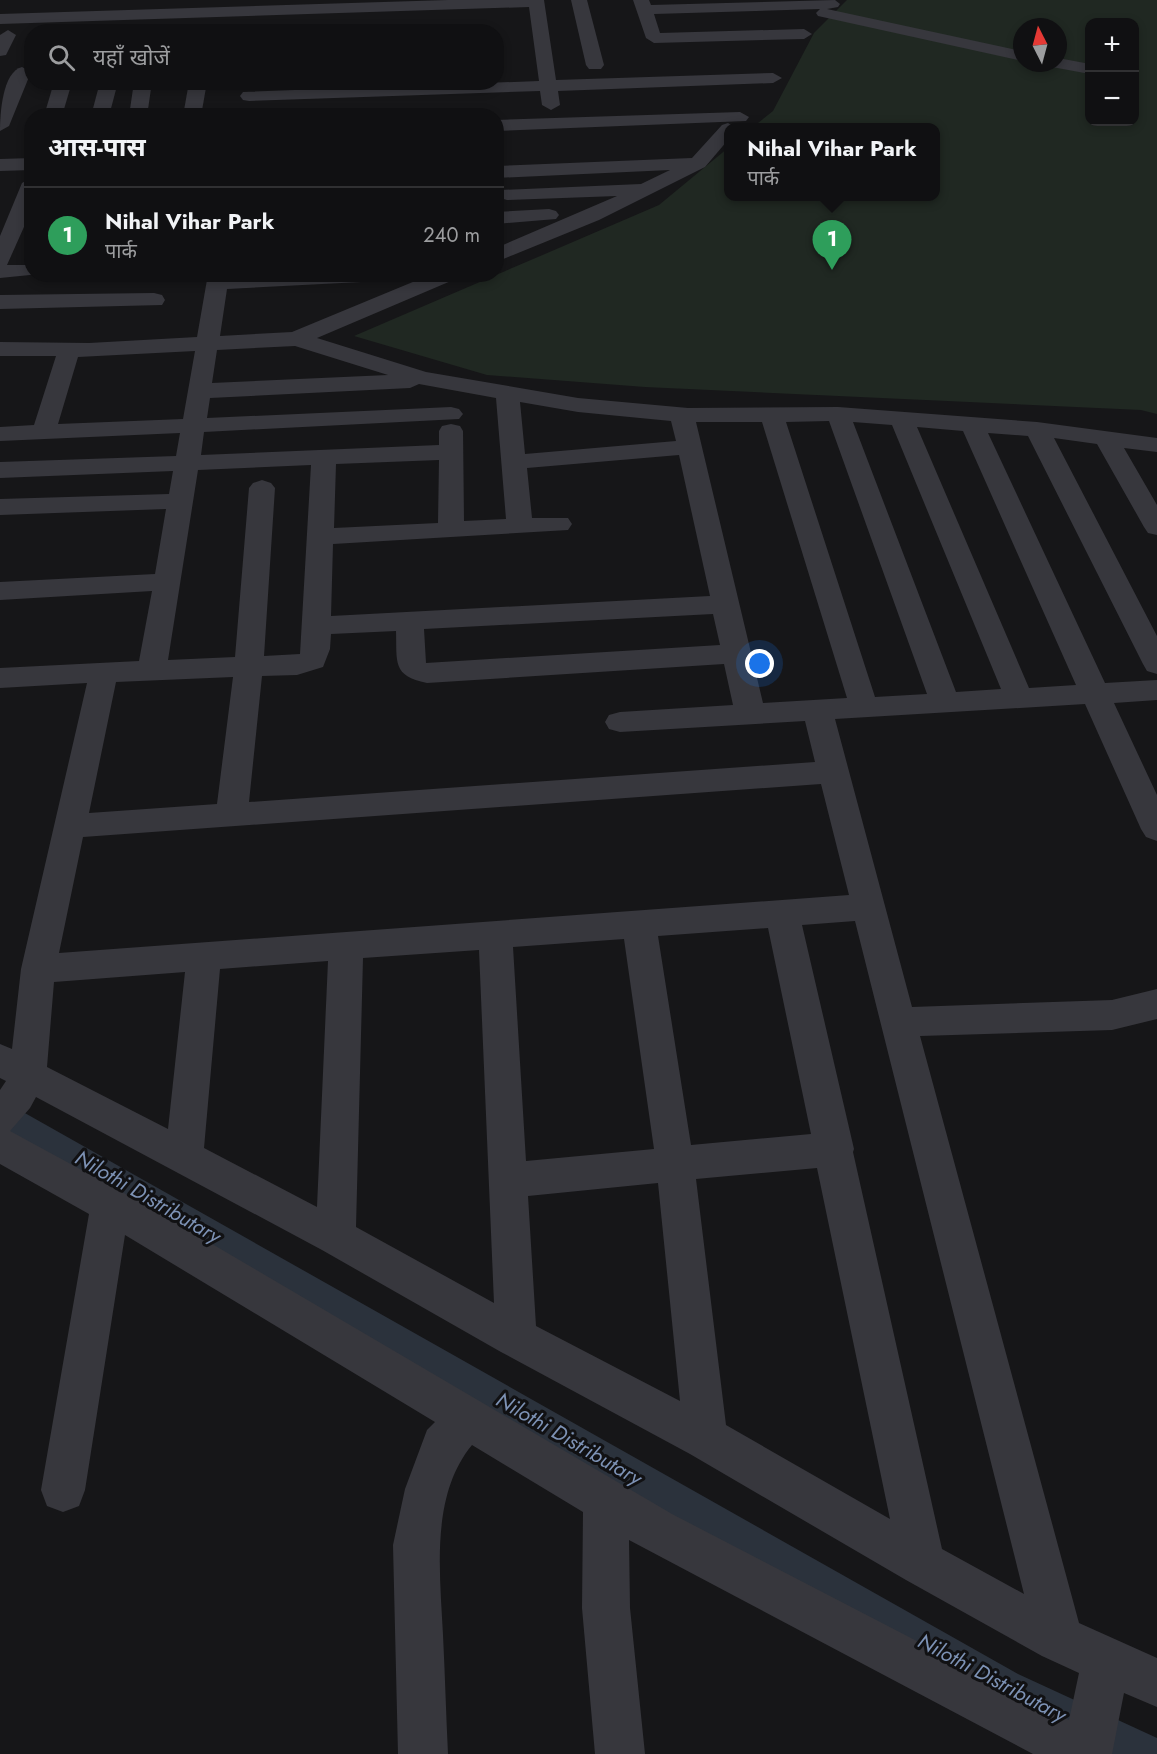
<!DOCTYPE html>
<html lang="hi">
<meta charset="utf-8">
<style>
body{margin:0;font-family:Jost,"Noto Sans Devanagari",sans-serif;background:#19191b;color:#f1f3f6}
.controls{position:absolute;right:18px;top:18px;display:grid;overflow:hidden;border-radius:12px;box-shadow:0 3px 9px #0003}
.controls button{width:54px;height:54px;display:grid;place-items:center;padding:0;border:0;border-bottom:2px solid #303032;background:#101012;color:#f1f3f6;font:30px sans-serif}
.compass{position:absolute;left:1013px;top:18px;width:54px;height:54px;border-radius:50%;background:#101012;box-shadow:0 3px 9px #0003;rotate:354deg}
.you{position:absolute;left:760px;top:664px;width:21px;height:21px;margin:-15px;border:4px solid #fff;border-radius:50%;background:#1a73e8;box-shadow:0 0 0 9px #1a73e833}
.badge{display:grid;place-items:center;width:39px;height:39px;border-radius:50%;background:#ea580c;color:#fff;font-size:20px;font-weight:700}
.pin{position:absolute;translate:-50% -50px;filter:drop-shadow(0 2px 3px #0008)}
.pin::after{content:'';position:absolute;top:32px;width:21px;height:18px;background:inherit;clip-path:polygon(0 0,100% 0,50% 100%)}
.popup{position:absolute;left:724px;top:123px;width:216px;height:78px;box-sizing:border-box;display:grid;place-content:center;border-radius:12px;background:#101012;filter:drop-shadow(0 2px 4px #0005);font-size:20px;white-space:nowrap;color:#9c9d9f}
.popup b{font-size:22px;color:#f1f3f6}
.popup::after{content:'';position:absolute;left:50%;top:100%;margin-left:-12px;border:12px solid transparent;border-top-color:#101012}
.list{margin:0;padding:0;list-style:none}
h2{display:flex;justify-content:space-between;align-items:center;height:78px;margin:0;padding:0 24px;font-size:26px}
h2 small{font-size:20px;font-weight:400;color:#9c9d9f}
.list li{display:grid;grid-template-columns:39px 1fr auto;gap:18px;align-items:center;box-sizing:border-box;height:96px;padding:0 24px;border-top:2px solid #303032}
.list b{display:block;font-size:22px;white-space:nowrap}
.list p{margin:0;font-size:20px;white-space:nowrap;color:#9c9d9f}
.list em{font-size:20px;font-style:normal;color:#9c9d9f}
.icon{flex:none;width:33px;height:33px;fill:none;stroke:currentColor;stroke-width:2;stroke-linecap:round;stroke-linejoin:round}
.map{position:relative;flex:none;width:1157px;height:1754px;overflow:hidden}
.search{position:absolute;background:#101012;box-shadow:0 3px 9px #0003;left:24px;top:24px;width:480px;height:66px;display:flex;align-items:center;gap:15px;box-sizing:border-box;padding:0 21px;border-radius:24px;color:#9c9d9f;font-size:22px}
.panel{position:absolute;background:#101012;box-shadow:0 3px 9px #0003;left:24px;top:108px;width:480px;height:174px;border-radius:24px}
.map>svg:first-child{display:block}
.green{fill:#202822;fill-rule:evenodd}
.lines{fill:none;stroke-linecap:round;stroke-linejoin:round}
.canal{fill:#2b323c;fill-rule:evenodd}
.minor{fill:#37373d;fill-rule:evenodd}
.labels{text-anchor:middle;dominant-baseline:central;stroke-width:6;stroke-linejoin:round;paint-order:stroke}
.near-water-label{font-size:21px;font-style:italic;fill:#7d92b5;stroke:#111113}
</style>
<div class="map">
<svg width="1157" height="1754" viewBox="0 0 1157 1754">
<rect width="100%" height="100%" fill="#161618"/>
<path class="green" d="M847 0H1157V414L1141 410 645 387 487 375 354 336 659 205 728 148V196H936V128L753 127 773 111 814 33ZM1090 22H1134V122H1090ZM1022 27H1058V63H1022Z"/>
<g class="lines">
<path class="canal" d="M0 1099 1018 1674 1157 1738V1754H1100L990 1702 0 1128Z"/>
<g class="minor">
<path d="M448 0H544L556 80 773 73 782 78 773 83 558 91 560 105 551 110 542 105 540 91 249 101 243 100 240 96 243 92 539 81 529 7 0 24V14Z"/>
<path d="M571 0H587L604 65 601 69H589L586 65Z"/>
<path d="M633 0H649L651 5 835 0 840 4 838 7 827 9 1022 51V61L818 16 816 13 820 9 654 14 660 33 804 29 812 34 804 39 654 43 646 38Z"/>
<path d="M8 30 16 35 6 55 0 56V35Z"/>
<path d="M1058 58 1090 64V74L1052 67 1049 63H1058Z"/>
<path d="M22 67 31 72 9 126 0 131C0 115 2 72 22 67Z"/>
<path d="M54 82H72L62 116H44Z"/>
<path d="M100 82H118L109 116H91Z"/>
<path d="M134 82H152L147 116H129Z"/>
<path d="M189 82H207L201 116H183Z"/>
<path d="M740 112 749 117 746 121 496 131V120Z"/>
<path d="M728 123 736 128H728V140L705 167 599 220 496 262V248L617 196 507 200 500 198 497 194 500 190 641 184 670 170 496 178V166L692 158 722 125Z"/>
<path d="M32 158V170L0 171V159Z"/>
<path d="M32 177V209L7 265H32V274H40L0 278V236L22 183Z"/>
<path d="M549 209 556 211 559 215 556 219 496 224V212Z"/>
<path d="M208 274H426L424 278 431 274H461L458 278 317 338 426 372 578 398 688 408 838 407 1037 422 1157 438V452L1124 448 1157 505V535L1148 533 1144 527 1097 444 1054 438 1157 636V674L1147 671 1143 664 1028 436 988 433 1105 683 1157 680V700L1114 703 1157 795V841L1146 837 1141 829 1085 704 835 719 912 1007 1112 1000 1157 989V1019L1112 1030 920 1036 1079 1623 1157 1658V1707L1124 1693 1112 1754H1033L629 1540 630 1608 645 1754H595L582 1608 583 1512 472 1445C430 1496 440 1573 443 1635 445 1675 446 1714 448 1754H398L393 1545 405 1489 427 1430 435 1422 125 1235 85 1490 79 1506 63 1512 47 1506 41 1490 89 1214 0 1164V1090L6 1081 0 1078V1044L12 1049 21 969 87 683 0 688V668L139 661 152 591 0 600V582L155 574 166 509 0 515V499L169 494 173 471 0 478V462L176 456 180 433 0 441V427L34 425 56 356H0V342L89 343 197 337ZM420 279 292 332 220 336 227 289ZM295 346 388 375 212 383 217 350ZM195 351 183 419 58 424 78 357ZM419 384 496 398 506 519 464 521 463 431 460 426 451 424 442 426 439 431V445L201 455 204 432 459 419 463 414 459 409 451 407 207 418 210 398 410 388ZM520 402 578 412 671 421 676 441 525 454ZM829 421 927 694 875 697 786 422ZM696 422H762L847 698 763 703ZM853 422 892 425 1001 689 956 692ZM917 427 963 431 1076 685 1029 688ZM679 455 710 596 331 616 333 544 568 530 572 524 568 518H532L527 468ZM439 460 438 523 334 528 336 464ZM311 465 300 654 264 656 275 488 271 483 262 480 253 483 249 488 235 657 168 660 198 470ZM713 614 720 645 426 663 424 629ZM396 631C397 662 392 676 427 683L724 664 733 705 620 712 609 715 605 722 609 729 620 732 805 721 815 762 249 802 262 676 297 675 323 667 330 649 331 634ZM233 677 217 804 89 813 116 682ZM821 784 849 895 59 953 83 837ZM855 921 1024 1594 942 1549 853 1152 854 1149 802 925ZM768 928 811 1134 691 1145 658 936ZM624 939 654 1149 526 1161 513 947ZM479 950 494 1303 356 1227 363 958ZM328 961 317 1207 204 1148 220 969ZM185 972 168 1129 47 1067 54 982ZM36 1097 322 1250 501 1352 690 1454 906 1580 1042 1656 1079 1673 1069 1720 672 1514 144 1204 10 1131 30 1108ZM817 1168 890 1519 726 1425 696 1179ZM658 1183 680 1401 536 1326 528 1196Z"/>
<path d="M154 293 162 295 165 300 162 305 0 309V295Z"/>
</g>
</g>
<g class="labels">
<g class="near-water-label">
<text transform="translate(148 1197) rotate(30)">Nilothi Distributary</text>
<text transform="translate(569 1439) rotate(30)">Nilothi Distributary</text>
<text transform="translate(992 1678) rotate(28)">Nilothi Distributary</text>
</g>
</g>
</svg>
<div class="controls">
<button>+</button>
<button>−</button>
</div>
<svg class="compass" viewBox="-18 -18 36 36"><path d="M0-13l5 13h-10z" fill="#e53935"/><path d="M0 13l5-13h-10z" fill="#9c9d9f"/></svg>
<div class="you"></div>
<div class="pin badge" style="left:832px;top:270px;background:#2e9e5b">1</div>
<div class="popup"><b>Nihal Vihar Park</b>पार्क</div>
<div class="search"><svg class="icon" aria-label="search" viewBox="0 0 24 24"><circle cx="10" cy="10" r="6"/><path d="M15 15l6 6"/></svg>यहाँ खोजें</div>
<section class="panel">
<h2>आस-पास<small></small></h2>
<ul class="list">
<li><span class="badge" style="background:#2e9e5b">1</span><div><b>Nihal Vihar Park</b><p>पार्क</p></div><em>240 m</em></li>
</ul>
</section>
</div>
